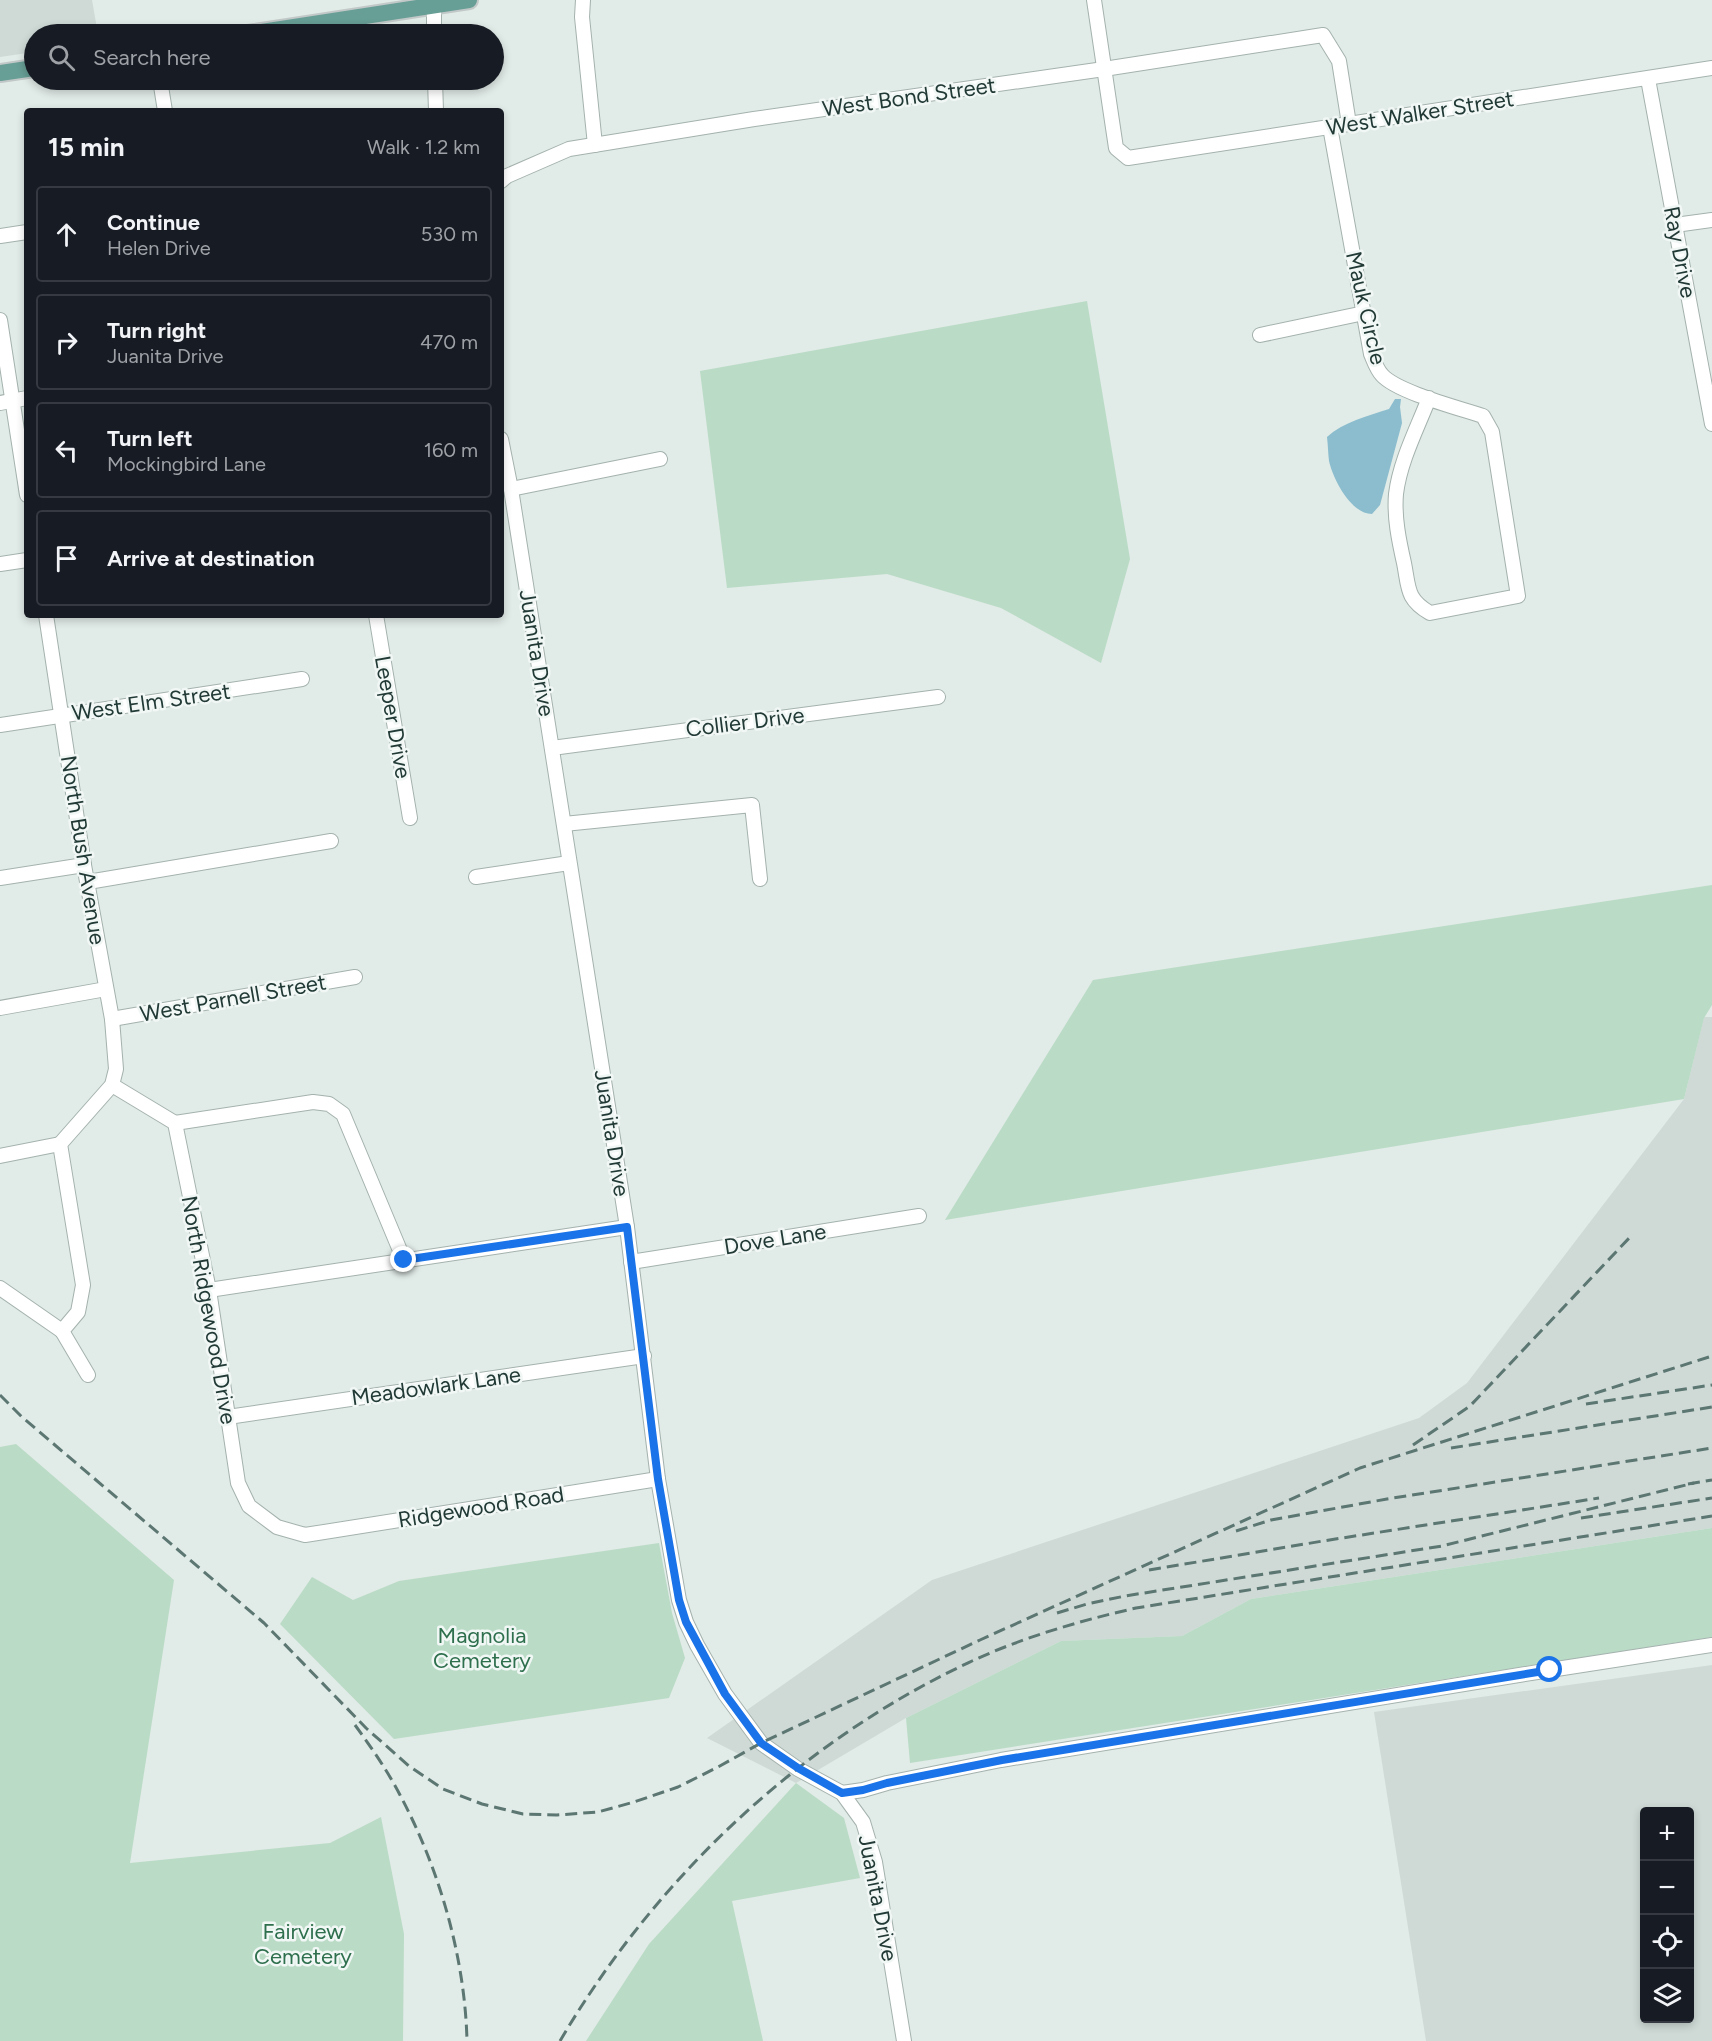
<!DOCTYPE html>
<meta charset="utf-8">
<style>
body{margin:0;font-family:Figtree,sans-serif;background:#20242c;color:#f1f3f6}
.controls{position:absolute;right:18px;bottom:18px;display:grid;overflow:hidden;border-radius:6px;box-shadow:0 3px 9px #0003}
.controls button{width:54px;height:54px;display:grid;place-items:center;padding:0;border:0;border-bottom:2px solid #363941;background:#171b24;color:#f1f3f6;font:30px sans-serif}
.stop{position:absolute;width:18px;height:18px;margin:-14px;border:4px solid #1a73e8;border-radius:50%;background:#fff}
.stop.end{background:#1a73e8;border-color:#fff;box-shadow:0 2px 6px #0008}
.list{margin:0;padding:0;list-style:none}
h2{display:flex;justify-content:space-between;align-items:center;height:78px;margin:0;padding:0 24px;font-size:26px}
h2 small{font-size:20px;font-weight:400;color:#9ea1a6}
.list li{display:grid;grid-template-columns:39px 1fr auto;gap:18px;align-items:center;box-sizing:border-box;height:96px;margin:0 12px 12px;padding:0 12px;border:2px solid #363941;border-radius:6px}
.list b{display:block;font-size:22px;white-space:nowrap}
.list p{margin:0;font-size:20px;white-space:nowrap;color:#9ea1a6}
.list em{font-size:20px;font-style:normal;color:#9ea1a6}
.icon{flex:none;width:33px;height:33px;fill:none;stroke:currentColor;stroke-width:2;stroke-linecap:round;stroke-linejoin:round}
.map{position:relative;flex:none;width:1712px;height:2041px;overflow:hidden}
.search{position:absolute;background:#171b24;box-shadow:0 3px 9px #0003;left:24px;top:24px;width:480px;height:66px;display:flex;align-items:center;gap:15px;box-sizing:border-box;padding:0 21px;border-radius:33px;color:#9ea1a6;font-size:22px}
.panel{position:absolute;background:#171b24;box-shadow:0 3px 9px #0003;left:24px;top:108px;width:480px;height:510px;border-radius:6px}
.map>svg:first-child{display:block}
.built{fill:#cfdad6;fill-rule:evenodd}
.green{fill:#badbc6}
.water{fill:#8bbdce}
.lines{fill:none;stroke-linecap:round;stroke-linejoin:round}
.minor-casing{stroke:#a4b2ae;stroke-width:16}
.major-casing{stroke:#c1c8c7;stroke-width:20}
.minor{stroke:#fff;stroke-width:14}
.major{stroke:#679e95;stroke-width:16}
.rail{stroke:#5c7672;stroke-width:3;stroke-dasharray:12 6;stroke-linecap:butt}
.route{stroke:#1a73e8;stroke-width:8}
.labels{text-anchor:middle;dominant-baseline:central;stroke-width:5;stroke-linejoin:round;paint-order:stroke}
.street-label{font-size:22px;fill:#223a36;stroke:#f1f7f5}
.park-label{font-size:22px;fill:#2e6f4d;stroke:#f1f7f5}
</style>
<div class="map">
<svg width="1712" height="2041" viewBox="0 0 1712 2041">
<rect width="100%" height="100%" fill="#e1ebe7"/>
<g class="built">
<path d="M0 0H92L98 34H34V52L0 57Z"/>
<path d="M1704 1017H1712V1528L1251 1599 1182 1636 1061 1641 906 1718 796 1783 707 1738 932 1580 1419 1418 1467 1383 1684 1099Z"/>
<path d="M1712 1665V2041H1426L1374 1712ZM1644 1812H1690V2018H1644Z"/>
</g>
<g class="green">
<path d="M1087 301 1130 559 1101 663 1001 608 887 574 727 588 700 371Z"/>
<path d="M1712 885V1005L1704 1018 1684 1099 945 1220 1093 980Z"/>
<path d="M16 1444 174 1580 130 1863 330 1843 381 1817 404 1934 403 2041H0V1447Z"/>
<path d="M1712 1528V1637L910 1763 906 1718 1061 1641 1182 1636 1251 1599Z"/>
<path d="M659 1543 672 1613 685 1658 669 1698 394 1739 280 1624 312 1577 353 1600 399 1581Z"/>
<path d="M796 1783 844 1818 860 1878 732 1901 763 2041H586L649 1944Z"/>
</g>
<path class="water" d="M1395 399H1401L1400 407 1402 423 1380 505 1372 514C1351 514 1333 479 1329 461 1328 453 1328 445 1327 437 1343 422 1368 416 1389 409Z"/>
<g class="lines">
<defs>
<g id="minor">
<path d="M583 0 582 17 595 145"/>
<path d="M1094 0 1116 148 1128 158 1712 68"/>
<path d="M434 5V34"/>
<path d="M1648 79 1712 424"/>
<path d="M160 80 165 111"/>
<path d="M435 80 436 111"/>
<path d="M1330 127 1371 354C1374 361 1377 370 1382 375 1397 392 1459 408 1483 416L1492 432 1518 596 1430 613C1406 599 1409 588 1404 563 1399 541 1394 517 1396 494 1400 461 1417 429 1429 398"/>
<path d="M501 181 507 176 569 149 754 119 1104 69 1323 35 1339 61 1349 124"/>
<path d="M1675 225 1712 220"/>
<path d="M0 236 27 232"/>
<path d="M0 320 27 495"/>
<path d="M1260 335 1364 313"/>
<path d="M0 403 27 398"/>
<path d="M501 439 511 489 627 1227 658 1479 679 1600 686 1622 697 1645 725 1694 761 1743 798 1769 842 1793 863 1822 875 1862 904 2041"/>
<path d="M511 489 660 459"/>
<path d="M0 564 27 560"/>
<path d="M46 615 84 865 112 1019 116 1069 112 1085 60 1144 83 1285 78 1312 62 1331 88 1375"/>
<path d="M376 615 410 818"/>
<path d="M0 725 302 679"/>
<path d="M552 748 938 697"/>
<path d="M564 824 752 805 760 879"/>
<path d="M476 877 569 863"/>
<path d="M0 878 84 865"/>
<path d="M88 882 331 841"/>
<path d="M0 1008 106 989"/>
<path d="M112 1019 355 977"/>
<path d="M112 1085 175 1123 209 1290 238 1483 249 1506 277 1527 305 1535 658 1479"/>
<path d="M175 1123 313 1102 329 1104 343 1114 404 1260"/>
<path d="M0 1156 60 1144"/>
<path d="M631 1262 919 1216"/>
<path d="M0 1288 62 1331"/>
<path d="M209 1290 627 1227"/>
<path d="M228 1417 644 1356"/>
<path d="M842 1793 863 1790 887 1783 1001 1760 1550 1670 1712 1645"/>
</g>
<g id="major">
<path d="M248 34 469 0"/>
<path d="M0 73 34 68"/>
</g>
</defs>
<use href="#minor" class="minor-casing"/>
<use href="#major" class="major-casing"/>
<use href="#minor" class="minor"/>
<use href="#major" class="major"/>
<g class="rail">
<path d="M0 1395 22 1417 264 1623 366 1728 409 1766 443 1789 482 1804 523 1814 557 1815 598 1812 634 1802 678 1787 718 1767 761 1743 980 1640 1360 1468 1712 1356"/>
<path d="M1586 1404 1712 1385"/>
<path d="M1413 1445 1470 1406 1633 1234"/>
<path d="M1451 1448 1712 1407"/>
<path d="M1688 1484 1712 1480"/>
<path d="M1581 1518 1712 1498"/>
<path d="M1236 1531 1271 1520 1387 1499 1712 1448"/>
<path d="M1149 1570 1323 1541 1599 1498"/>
<path d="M1057 1613 1087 1604 1125 1596 1442 1546 1694 1483"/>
<path d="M355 1725C371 1747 387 1770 400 1795 439 1868 465 1957 467 2041"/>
<path d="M560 2041C655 1879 800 1741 972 1661 1024 1637 1079 1621 1136 1608L1712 1516"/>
</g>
</g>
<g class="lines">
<path class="route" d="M404 1260 627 1227 658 1479 679 1600 686 1622 725 1694 761 1743 798 1768 842 1793 863 1790 887 1783 1002 1760 1550 1670"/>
</g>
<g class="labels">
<g class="street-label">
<text transform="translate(909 97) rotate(-8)">West Bond Street</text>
<text transform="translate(1420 113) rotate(-9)">West Walker Street</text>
<text transform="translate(1680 252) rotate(79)">Ray Drive</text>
<text transform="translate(1366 308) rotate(77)">Mauk Circle</text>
<text transform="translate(537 653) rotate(81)">Juanita Drive</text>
<text transform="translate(151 702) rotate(-8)">West Elm Street</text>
<text transform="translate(393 717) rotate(80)">Leeper Drive</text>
<text transform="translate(745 722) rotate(-7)">Collier Drive</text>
<text transform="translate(83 850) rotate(81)">North Bush Avenue</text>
<text transform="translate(233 998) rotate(-10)">West Parnell Street</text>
<text transform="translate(612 1133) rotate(81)">Juanita Drive</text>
<text transform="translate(775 1239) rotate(-9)">Dove Lane</text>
<text transform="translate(209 1310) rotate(80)">North Ridgewood Drive</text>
<text transform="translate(436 1386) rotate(-8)">Meadowlark Lane</text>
<text transform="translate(481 1507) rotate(-9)">Ridgewood Road</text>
<text transform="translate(878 1898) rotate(79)">Juanita Drive</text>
</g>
<g class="park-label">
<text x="482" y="1635">Magnolia<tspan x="482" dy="25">Cemetery</tspan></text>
<text x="303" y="1931">Fairview<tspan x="303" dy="25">Cemetery</tspan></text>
</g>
</g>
</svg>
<div class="controls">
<button>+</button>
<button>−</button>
<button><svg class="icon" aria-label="locate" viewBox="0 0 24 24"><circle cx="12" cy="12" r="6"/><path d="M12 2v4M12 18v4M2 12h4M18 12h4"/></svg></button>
<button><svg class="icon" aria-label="layers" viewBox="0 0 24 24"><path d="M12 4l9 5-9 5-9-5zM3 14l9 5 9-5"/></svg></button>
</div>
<div class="stop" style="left:1550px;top:1670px"></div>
<div class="stop end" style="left:404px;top:1260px"></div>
<div class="search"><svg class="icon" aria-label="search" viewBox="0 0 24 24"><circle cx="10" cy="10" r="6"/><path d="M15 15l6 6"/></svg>Search here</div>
<section class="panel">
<h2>15 min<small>Walk · 1.2 km</small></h2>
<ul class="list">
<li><svg class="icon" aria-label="ahead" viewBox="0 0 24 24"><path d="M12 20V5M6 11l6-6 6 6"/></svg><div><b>Continue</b><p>Helen Drive</p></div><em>530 m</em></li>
<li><svg class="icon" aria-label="right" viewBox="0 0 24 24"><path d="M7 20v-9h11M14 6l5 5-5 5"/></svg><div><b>Turn right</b><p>Juanita Drive</p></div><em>470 m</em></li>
<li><svg class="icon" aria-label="left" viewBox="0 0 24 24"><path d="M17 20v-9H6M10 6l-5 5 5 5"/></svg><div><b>Turn left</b><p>Mockingbird Lane</p></div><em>160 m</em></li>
<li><svg class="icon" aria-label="arrive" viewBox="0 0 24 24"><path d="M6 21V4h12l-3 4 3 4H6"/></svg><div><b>Arrive at destination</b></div></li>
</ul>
</section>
</div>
